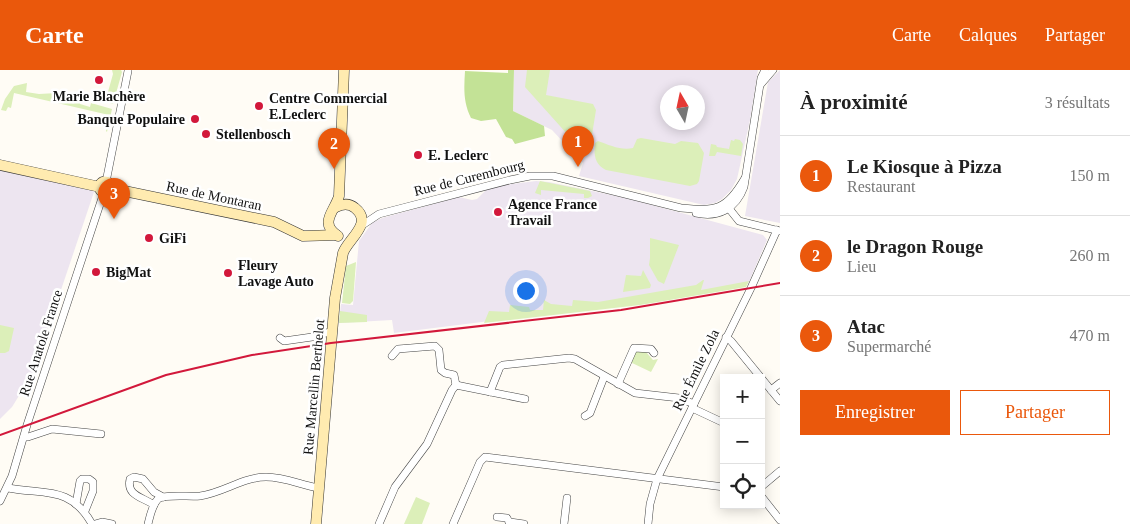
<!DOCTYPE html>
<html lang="fr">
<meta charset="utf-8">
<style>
body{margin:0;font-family:"Times New Roman",serif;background:#f6f6f6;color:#222}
.controls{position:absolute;right:15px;bottom:15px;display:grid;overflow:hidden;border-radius:0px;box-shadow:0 2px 12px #0003}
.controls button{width:45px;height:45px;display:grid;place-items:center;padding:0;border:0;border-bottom:1px solid #e0e0e0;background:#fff;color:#222;font:25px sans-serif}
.compass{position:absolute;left:660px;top:15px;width:45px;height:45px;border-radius:50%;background:#fff;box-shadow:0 2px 12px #0003;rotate:351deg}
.you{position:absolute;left:525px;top:220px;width:18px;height:18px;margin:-12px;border:4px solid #fff;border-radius:50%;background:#1a73e8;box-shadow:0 0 0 8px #1a73e833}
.badge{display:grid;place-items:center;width:32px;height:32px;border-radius:50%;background:#ea580c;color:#fff;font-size:16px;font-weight:700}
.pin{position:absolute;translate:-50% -41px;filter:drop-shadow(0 1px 2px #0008)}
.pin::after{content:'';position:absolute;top:26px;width:18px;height:15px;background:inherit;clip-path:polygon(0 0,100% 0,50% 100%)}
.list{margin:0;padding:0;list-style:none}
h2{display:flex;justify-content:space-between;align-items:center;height:65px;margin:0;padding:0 20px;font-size:21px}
h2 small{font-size:16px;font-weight:400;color:#767676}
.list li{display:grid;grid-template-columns:32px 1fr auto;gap:15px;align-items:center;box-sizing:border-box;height:80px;padding:0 20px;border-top:1px solid #e0e0e0}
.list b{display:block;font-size:19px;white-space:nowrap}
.list p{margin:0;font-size:16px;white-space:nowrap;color:#767676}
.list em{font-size:16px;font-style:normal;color:#767676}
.actions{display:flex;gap:10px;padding:15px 20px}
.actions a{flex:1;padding:11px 0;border:1px solid #ea580c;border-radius:0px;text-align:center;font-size:18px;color:#ea580c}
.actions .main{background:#ea580c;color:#fff}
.icon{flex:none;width:28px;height:28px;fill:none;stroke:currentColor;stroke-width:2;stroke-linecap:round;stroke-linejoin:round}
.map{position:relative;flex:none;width:780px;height:454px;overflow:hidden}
header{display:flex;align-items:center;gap:30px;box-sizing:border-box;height:70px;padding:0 25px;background:#ea580c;color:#fff}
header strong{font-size:24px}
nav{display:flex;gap:28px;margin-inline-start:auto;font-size:18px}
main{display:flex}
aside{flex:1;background:#fff}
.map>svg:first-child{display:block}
.industrial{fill:#ede5f0;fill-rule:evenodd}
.green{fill:#dcefb9}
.forest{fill:#c3e296}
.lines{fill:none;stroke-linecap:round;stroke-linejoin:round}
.street-casing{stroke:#444;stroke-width:8}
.secondary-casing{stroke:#333;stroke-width:11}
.street{stroke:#fff;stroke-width:7}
.secondary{stroke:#ffebb0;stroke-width:10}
.rail{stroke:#d2183b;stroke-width:2}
.poi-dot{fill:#d2183b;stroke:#fff;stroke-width:2}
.labels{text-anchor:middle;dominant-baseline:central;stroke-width:5;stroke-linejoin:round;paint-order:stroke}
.poi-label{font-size:14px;font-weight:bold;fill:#111;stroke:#fff;text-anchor:start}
.street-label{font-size:14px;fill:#111;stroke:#fff}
</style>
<header>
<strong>Carte</strong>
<nav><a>Carte</a><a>Calques</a><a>Partager</a></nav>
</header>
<main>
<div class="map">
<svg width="780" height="454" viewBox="0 0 780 454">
<rect width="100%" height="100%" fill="#fffcf5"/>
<g class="industrial">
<path d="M514 0H758L750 50 737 109 731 120 722 129 715 133 704 135 579 106 583 93 552 60 513 41ZM668 22H698V52H668Z"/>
<path d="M780 0V153L745 146 768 12Z"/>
<path d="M0 100 93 120 94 122 33 303 12 337 0 349Z"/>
<path d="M536 111 549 112 626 128 763 165 767 170 748 214 641 232 394 263 392 250 339 253 341 234 353 235 359 171 372 153 382 148 459 127 472 130 477 129 486 120 504 115Z"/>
</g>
<g class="green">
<path d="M112 0H121L122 2 113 34 103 31 104 29H106L113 4Z"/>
<path d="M527 0H550L546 25 593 34 596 40 591 71 577 75 525 17Z"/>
<path d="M27 13 26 22 39 24 57 23 56 28 63 30 65 26 81 30 80 34 90 37 91 33 112 39 107 62 106 61 109 45 14 23 11 38 8 37 6 41 1 40 5 29 14 16Z"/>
<path d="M641 68 675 74 681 71 698 73 704 83 699 111 697 114 690 116 606 100C594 94 594 84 595 73L598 71C609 75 622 81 633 78L637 69Z"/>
<path d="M735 69 740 70 743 74 741 86 717 82 715 86H709L711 74 716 75 717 77 729 79 731 70 734 71Z"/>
<path d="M540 111 590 121 592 126 588 128H584V124L541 120V125L535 123Z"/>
<path d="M650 168 679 175 664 214 658 211 649 195 650 188Z"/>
<path d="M356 192 353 231 350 234 342 233 346 196Z"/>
<path d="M643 200 651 215 650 218 623 222 626 205 641 206Z"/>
<path d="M703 210H704L701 220 749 211 746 217 640 235 484 253 489 241 509 242 510 235 529 237 530 240H543L544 230 551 234 572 236 573 230 598 232 696 215Z"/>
<path d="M340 241 367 245V252L339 253Z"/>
<path d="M0 255 14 258 9 281 5 283H0Z"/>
<path d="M636 281 646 282 653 290 658 289 651 302 630 292Z"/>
<path d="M416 427 430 433 422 454H404Z"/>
</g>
<path class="forest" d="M508 0H514L513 41 544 56 545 66 515 74 512 69 506 67 496 49 481 51 471 48C463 32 464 18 465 1L508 3Z"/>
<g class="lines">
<defs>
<g id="street">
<path d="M761 14 773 0"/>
<path d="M106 112 128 1"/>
<path d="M727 136 739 151 780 161"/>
<path d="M696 143C718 148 736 139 744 117L761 8 765 0"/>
<path d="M361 156 379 144 510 110 530 106H553L681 138C716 141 726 141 745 108"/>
<path d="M726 267 731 271 780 331"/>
<path d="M280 268 284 271 319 266 325 263 332 262"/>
<path d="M392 286 398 279 435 276 439 280 441 300 445 303 454 305 456 315"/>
<path d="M618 314 634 278 651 279 654 283"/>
<path d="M456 315 525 329"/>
<path d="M771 320 780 313"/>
<path d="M490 322 500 297 503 295 569 288 575 289 635 323 679 328 694 334"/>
<path d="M692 338 724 353"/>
<path d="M585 346 590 343 604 307"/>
<path d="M24 367H28L52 359 101 364"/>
<path d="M761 417 780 401"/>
<path d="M8 418C44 425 70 415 92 454"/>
<path d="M761 426 780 450"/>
<path d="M0 431 12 406 27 355 104 122"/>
<path d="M76 434 80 411 82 409H89L93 412V421L85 441"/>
<path d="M154 435C143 427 126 426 130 409L134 407 143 409 154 422 163 427"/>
<path d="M497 447 507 448 510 454"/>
<path d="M510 452 524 454"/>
<path d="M95 454 102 452 112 454"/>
<path d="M148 454C150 446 152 435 158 429 164 424 190 427 200 426 223 423 243 407 266 407 285 407 301 415 319 418"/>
<path d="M379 454 395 417 427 374 452 320 456 315"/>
<path d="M453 454 480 392 485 387 724 417"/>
<path d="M564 454 567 428"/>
<path d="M648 454 650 434 657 409 751 218 777 160"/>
</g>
<g id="secondary">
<path d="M0 95 100 117"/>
<circle cx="105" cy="117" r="5.5"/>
<path d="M110 118 274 152 303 166 336 165"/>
<path d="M338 166C318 153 335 141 339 126L344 0"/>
<path d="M316 454 335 228 343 183C348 169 374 153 355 138 349 133 342 134 336 137"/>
</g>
</defs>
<use href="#street" class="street-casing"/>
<use href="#secondary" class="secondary-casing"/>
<use href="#street" class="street"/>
<use href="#secondary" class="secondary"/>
<path class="rail" d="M0 365 166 305 252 285 331 273 621 240 780 213"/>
</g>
<g class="poi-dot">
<circle cx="99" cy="10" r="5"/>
<circle cx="259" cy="36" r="5"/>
<circle cx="195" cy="49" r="5"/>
<circle cx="206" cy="64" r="5"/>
<circle cx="418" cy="85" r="5"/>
<circle cx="498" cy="142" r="5"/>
<circle cx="149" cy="168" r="5"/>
<circle cx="96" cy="202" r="5"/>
<circle cx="228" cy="203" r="5"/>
</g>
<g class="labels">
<g class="poi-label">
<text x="99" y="26" text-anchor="middle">Marie Blachère</text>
<text x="269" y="28">Centre Commercial<tspan x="269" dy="16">E.Leclerc</tspan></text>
<text x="185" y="49" text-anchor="end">Banque Populaire</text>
<text x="216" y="64">Stellenbosch</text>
<text x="428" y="85">E. Leclerc</text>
<text x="508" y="134">Agence France<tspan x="508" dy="16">Travail</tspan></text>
<text x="159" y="168">GiFi</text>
<text x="238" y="195">Fleury<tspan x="238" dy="16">Lavage Auto</tspan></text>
<text x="106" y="202">BigMat</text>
</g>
<g class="street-label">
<text transform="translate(469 108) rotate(-14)">Rue de Curembourg</text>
<text transform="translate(214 126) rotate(12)">Rue de Montaran</text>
<text transform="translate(41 273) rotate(-72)">Rue Anatole France</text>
<text transform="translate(696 300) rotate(-64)">Rue Émile Zola</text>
<text transform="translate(314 317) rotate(-85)">Rue Marcellin Berthelot</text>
</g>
</g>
</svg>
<div class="controls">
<button>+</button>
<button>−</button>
<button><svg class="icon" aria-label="locate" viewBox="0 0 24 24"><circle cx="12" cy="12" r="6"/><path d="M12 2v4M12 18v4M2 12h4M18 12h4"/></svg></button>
</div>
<svg class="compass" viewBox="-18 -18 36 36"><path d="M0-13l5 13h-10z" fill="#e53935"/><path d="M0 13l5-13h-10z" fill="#767676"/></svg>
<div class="you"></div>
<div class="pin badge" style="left:578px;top:97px">1</div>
<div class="pin badge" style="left:334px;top:99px">2</div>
<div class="pin badge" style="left:114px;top:149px">3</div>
</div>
<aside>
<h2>À proximité<small>3 résultats</small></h2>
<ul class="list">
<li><span class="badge">1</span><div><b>Le Kiosque à Pizza</b><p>Restaurant</p></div><em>150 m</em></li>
<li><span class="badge">2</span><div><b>le Dragon Rouge</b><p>Lieu</p></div><em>260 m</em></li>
<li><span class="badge">3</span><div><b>Atac</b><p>Supermarché</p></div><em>470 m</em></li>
</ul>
<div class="actions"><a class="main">Enregistrer</a><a>Partager</a></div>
</aside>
</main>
